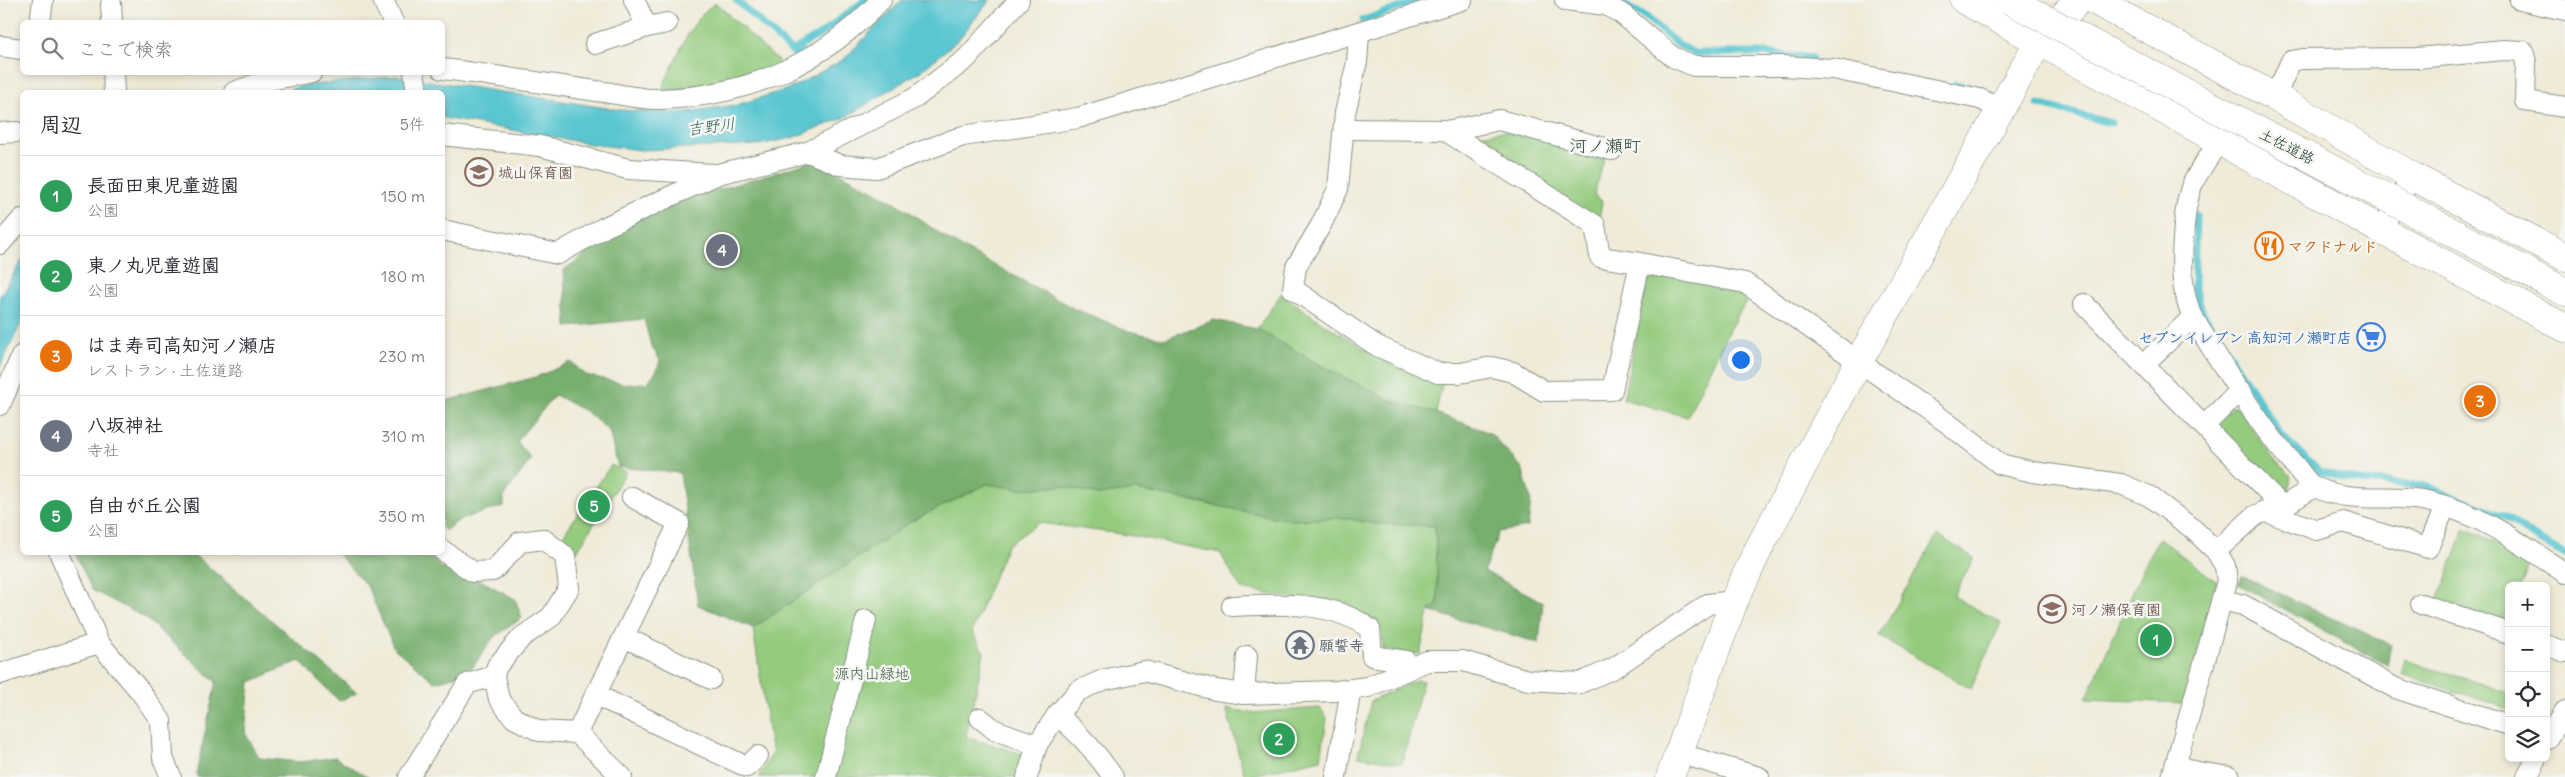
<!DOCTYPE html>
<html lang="ja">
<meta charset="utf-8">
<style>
body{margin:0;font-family:Delius,"Klee One",sans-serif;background:#f2f2f3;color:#2b2b33}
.controls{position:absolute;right:15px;bottom:15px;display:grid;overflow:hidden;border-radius:8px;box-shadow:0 2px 8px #0003}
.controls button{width:45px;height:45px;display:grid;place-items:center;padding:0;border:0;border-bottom:1px solid #e1e1e2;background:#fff;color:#2b2b33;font:25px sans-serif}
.you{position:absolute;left:1740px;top:359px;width:18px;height:18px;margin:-12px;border:4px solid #fff;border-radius:50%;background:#1a73e8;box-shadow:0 0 0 8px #1a73e833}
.badge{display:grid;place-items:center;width:32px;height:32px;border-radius:50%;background:#c8321e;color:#fff;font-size:16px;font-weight:700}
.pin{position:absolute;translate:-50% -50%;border:2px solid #fff;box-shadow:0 1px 5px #0006}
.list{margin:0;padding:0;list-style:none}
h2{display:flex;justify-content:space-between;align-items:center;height:65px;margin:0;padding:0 20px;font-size:21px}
h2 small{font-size:16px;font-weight:400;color:#7c7c81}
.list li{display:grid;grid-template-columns:32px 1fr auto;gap:15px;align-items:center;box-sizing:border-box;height:80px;padding:0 20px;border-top:1px solid #e1e1e2}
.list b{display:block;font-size:19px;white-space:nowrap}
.list p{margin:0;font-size:16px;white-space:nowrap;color:#7c7c81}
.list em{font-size:16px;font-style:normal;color:#7c7c81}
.icon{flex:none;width:28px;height:28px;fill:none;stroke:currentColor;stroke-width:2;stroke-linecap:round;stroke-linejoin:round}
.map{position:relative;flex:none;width:2565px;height:777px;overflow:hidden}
.search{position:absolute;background:#fff;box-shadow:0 2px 8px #0003;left:20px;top:20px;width:425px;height:55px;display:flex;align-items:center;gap:12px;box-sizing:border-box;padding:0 18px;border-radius:8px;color:#7c7c81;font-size:19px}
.panel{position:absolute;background:#fff;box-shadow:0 2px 8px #0003;left:20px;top:90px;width:425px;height:465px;border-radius:8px}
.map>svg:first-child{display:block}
.green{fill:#94cb7e;stroke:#5a8459}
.forest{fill:#77af6d;stroke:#4b7650}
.water{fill:#5ac6d1;stroke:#3c8282}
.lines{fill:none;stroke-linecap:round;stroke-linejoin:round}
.stream{stroke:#5ac6d1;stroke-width:7}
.street-casing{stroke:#889486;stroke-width:22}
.secondary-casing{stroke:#889486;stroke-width:29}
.highway-casing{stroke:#889486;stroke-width:29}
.street{stroke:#fff;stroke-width:20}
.secondary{stroke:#fff;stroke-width:28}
.highway{stroke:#fff;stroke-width:28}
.highway-bridge-casing{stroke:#889486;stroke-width:29;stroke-linecap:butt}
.highway-bridge{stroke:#fff;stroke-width:28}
.labels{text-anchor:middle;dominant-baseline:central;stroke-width:5;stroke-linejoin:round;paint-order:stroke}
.street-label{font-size:15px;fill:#1f3d34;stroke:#f6f6f2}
.education-label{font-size:15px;font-weight:bold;fill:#785e54;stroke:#f6f6f2;text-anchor:start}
.food-label{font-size:15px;font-weight:bold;fill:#c56008;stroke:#f6f6f2;text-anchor:start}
.shop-label{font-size:15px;font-weight:bold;fill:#366cbe;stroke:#f6f6f2;text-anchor:end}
.worship-label{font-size:15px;font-weight:bold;fill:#5b616d;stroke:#f6f6f2;text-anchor:start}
.park-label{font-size:15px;fill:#3c6046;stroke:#f6f6f2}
.water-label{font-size:16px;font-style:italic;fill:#2e5f5b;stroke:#f6f6f2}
.quarter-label{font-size:18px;fill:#1f3d34;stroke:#f6f6f2}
</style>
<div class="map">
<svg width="2565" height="777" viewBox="0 0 2565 777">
<rect width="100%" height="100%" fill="#f6f6f2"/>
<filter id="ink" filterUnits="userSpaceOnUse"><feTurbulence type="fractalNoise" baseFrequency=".02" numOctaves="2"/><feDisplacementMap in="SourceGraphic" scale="10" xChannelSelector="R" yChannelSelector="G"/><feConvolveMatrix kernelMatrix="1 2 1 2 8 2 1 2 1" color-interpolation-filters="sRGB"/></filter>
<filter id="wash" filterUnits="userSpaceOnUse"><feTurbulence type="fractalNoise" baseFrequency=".0096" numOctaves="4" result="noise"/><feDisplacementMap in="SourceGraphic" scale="20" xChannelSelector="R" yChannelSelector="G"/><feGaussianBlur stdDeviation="1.12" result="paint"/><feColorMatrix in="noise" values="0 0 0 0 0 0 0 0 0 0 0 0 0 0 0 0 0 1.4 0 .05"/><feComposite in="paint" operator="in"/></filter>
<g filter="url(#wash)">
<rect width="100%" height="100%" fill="#f0ebd8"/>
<g class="green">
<path d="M716 3 779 62 770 74 734 82 661 91C673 66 691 16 716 3Z"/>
<path d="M1503 131 1605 155 1594 195 1602 201 1599 223 1473 140 1479 135Z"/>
<path d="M1649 271 1738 287 1748 298 1730 328 1687 417 1623 399Z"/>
<path d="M1281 294 1321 322 1393 366 1443 380 1436 413 1394 402 1324 367 1257 329Z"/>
<path d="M2231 407H2237L2275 461 2292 476 2288 489 2275 490 2215 427Z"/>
<path d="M611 465 626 472 576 553 560 540Z"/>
<path d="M987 484 1019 489 1062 486 1098 495 1137 490 1289 520 1345 518 1376 524 1435 526 1438 604 1429 611 1420 654 1383 650 1382 631 1370 619 1336 606 1241 589 1220 553 1128 535 1039 523 1007 545 972 631 984 653 966 737 1027 755 1019 777H759L773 752 770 743 753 628 910 522Z"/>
<path d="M2465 527 2495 542 2529 565 2521 586H2509L2507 624 2438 600Z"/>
<path d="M1937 535 1974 558 1953 596 2001 623 1971 689 1879 636Z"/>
<path d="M2159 538 2217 582 2183 703 2086 699 2143 568Z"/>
<path d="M2405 659 2509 693V709L2401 674Z"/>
<path d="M1417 680 1423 681 1402 764 1358 756 1371 701Z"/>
<path d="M1226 708 1251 713 1320 708 1327 718 1321 759 1245 777Z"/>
</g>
<g class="forest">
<path d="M816 160 900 205 950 241 1075 309 1129 331 1164 339 1214 320 1257 329 1324 367 1394 402 1436 413 1490 433 1522 468 1531 499 1528 527 1499 532 1484 571 1543 602 1539 643 1429 611 1438 604 1435 526 1376 524 1345 518 1289 520 1137 490 1098 495 1063 486 1019 489 987 484 910 522 753 628 698 605 680 473 618 467 609 431 587 412 555 395 517 441 531 459 504 496V506L461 519 446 530 442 528V402L536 377 571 362 586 375 625 384 647 383 657 370 660 360 651 346 644 319 567 327 564 270 609 237 661 207Z"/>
<path d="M75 553H192L357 693 339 701 299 661 250 682 245 733 260 758 301 762 335 757 368 777H197L196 774 216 682 144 617 92 590Z"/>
<path d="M337 553H428L442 568 482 581 515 599 522 618 493 638 473 667 450 678 435 682 394 648 367 586Z"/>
<path d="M2242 576 2391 645 2387 665 2238 584Z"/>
</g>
<g class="water">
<path d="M902 0H990L958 40 921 71 844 118 792 138 758 145 641 150 591 144 443 118 442 92H280L303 86 397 76 620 110 679 113 737 105 791 88 843 60Z"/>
<path d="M22 260V321L0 367V296Z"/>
</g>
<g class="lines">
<g class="stream">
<path d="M736 0 797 56 803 53"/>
<path d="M1624 5 1645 16 1676 43 1694 53H1764L1812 58"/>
<path d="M1363 20 1422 0"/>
<path d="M792 51 822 33 865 0"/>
<path d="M1955 84 1974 87"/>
<path d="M2038 104 2111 123"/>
<path d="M2196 215 2194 288 2203 313 2280 434 2320 472 2359 481 2424 486 2504 516 2542 542 2565 555"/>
</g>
</g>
</g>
<g filter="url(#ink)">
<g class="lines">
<defs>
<g id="street">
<path d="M383 0 393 22"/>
<path d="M634 0 647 27"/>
<path d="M1565 0 1606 5 1622 14 1673 57 1694 66H1783L1833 69 1980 99 2001 109"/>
<path d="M2520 0 2565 10"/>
<path d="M111 4 112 22"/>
<path d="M40 22 43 0"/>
<path d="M1359 33 1357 62 1345 113 1338 189 1321 225 1296 267 1293 289 1377 346 1438 373H1460L1492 367 1513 372 1544 391 1612 390 1640 263 1745 283 1946 422 2000 464 2033 472 2121 484 2149 496 2193 529 2216 551 2225 566 2227 581 2172 777"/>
<path d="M595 44 647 27 667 23"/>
<path d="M0 46 22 49"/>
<path d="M442 69C494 75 545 84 596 91 617 93 639 100 660 99 748 96 820 65 881 0"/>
<path d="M113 72 114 92"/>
<path d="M414 72 417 92"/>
<path d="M234 92 265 81 312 72"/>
<path d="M2275 97 2291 61 2303 59 2417 58 2504 50 2523 51 2526 62 2525 101 2565 107"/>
<path d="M1344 129 1444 130 1595 225 1600 257 1640 263"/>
<path d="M1447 131 1499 120 1612 150"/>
<path d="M0 133 17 132"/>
<path d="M442 135 540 146 628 169 714 174"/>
<path d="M2220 140C2211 154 2200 168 2193 183 2183 204 2180 265 2184 289 2186 304 2192 316 2199 328 2230 376 2259 426 2297 468 2302 474 2308 484 2315 487 2351 505 2393 492 2431 502 2481 514 2523 545 2565 573"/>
<path d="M808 152 840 165 877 168 963 136 1078 118 1462 0"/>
<path d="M442 230 558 254 605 227 718 174 808 152 915 98 966 59 1019 0"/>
<path d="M2381 230 2412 176"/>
<path d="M0 244 22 219"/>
<path d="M2084 304 2282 506"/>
<path d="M2144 364 2193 317"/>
<path d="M0 405 22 355"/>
<path d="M2204 426 2240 390"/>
<path d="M2264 511 2317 530 2343 522 2428 548 2445 507"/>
<path d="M442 550 473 572 493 571 520 542 543 539 565 556 569 588 551 617 522 637 497 666 494 676 499 699 514 718 539 731 577 733 622 777"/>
<path d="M2216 551 2256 515 2287 504 2314 487"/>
<path d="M59 552 99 643 140 691 161 721 163 758 171 777"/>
<path d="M2223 600 2243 605 2395 688 2509 725"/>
<path d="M2421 604 2509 633"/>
<path d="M1232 606C1276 604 1333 600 1370 629L1372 656 1406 661 1410 669"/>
<path d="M624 637 711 679"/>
<path d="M2546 645 2565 652"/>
<path d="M0 674 99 643"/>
<path d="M1244 694 1247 656"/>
<path d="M596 695 747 767 758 756"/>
<path d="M1057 715C1079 733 1097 753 1113 777"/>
<path d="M980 718 995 730 1037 745"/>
<path d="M577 733 679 523 632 497"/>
<path d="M2546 740 2565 711"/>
<path d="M1678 753 1759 777"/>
<path d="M2176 765 2196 772 2230 777"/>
<path d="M409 777 467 684 494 676"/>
<path d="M826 777 866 620"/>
<path d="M1027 777 1037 745 1057 715 1078 691 1103 680 1144 671 1216 690 1244 694 1336 691 1368 687 1427 661H1463L1528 680 1580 683 1614 668 1708 604 1734 601"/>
<path d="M1336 777 1351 689"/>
<path d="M2527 777 2537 758"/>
</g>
<path id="secondary" d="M1670 777 1734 601 1759 548 1859 361 2039 41 2079 0"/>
<g id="highway">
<path d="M1964 0 2381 230 2565 328"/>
<path d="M2093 0 2275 97 2412 176 2565 257"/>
<path d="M2425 218 2565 292"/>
</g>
</defs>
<use href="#street" class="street-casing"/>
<use href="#secondary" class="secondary-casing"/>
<use href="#highway" class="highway-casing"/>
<use href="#street" class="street"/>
<use href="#secondary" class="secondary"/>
<use href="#highway" class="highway"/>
<defs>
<path id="highway-bridge" d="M2009 0 2425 218"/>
</defs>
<use href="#highway-bridge" class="highway-bridge-casing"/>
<use href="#highway-bridge" class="highway-bridge"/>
</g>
</g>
<defs>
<symbol id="school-ring" viewBox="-11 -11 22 22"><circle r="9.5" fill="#f6f6f2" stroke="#8d6e63" stroke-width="1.5"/><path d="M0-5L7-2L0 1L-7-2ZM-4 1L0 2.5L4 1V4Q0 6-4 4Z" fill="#8d6e63"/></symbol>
<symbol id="restaurant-ring" viewBox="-11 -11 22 22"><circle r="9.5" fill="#f6f6f2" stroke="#e8710a" stroke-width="1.5"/><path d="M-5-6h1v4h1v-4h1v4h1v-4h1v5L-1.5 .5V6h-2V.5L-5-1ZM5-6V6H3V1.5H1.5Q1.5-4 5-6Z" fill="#e8710a"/></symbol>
<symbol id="supermarket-ring" viewBox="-11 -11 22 22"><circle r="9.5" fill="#f6f6f2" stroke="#3f7fe0" stroke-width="1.5"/><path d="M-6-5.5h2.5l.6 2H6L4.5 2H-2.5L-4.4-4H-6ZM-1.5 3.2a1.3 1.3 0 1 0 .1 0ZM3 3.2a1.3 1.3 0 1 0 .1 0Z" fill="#3f7fe0"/></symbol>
<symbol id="temple-ring" viewBox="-11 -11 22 22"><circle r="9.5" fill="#f6f6f2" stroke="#6b7280" stroke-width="1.5"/><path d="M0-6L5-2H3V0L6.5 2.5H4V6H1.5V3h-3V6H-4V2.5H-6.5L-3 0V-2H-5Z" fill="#6b7280"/></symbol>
</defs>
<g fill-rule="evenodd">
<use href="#school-ring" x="463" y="156" width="32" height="32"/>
<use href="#restaurant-ring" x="2253" y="230" width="32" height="32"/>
<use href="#supermarket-ring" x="2355" y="321" width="32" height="32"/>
<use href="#school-ring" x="2036" y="593" width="32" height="32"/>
<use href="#temple-ring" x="1284" y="629" width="32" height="32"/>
</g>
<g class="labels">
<g class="street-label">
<text transform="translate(2287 146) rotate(27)">土佐道路</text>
</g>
<g class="education-label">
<text x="498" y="172">城山保育園</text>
<text x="2071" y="609">河ノ瀬保育園</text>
</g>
<g class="food-label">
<text x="2288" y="246">マクドナルド</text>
</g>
<g class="shop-label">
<text x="2352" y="337">セブンイレブン 高知河ノ瀬町店</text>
</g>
<g class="worship-label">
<text x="1319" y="645">願誓寺</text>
</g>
<g class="park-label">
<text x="872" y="673">源内山緑地</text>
</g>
<g class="water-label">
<text transform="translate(711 126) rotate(-7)">吉野川</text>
</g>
<g class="quarter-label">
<text x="1605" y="145">河ノ瀬町</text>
</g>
</g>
</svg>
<div class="controls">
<button>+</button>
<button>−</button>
<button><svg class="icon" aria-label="locate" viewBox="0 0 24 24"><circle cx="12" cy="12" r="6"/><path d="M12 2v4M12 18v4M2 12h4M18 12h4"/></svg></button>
<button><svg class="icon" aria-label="layers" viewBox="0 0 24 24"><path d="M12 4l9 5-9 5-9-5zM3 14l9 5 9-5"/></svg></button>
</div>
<div class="you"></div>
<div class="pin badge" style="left:2156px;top:640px;background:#2e9e5b">1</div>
<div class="pin badge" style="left:1279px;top:739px;background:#2e9e5b">2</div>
<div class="pin badge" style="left:2480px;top:401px;background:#e8710a">3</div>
<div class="pin badge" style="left:722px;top:250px;background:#6b7280">4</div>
<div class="pin badge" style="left:594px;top:506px;background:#2e9e5b">5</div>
<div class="search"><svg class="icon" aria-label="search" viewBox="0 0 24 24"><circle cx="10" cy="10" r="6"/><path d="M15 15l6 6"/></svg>ここで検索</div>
<section class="panel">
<h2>周辺<small>5件</small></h2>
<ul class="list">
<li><span class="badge" style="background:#2e9e5b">1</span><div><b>長面田東児童遊園</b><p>公園</p></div><em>150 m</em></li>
<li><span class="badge" style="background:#2e9e5b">2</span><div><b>東ノ丸児童遊園</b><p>公園</p></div><em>180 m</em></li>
<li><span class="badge" style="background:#e8710a">3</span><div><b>はま寿司高知河ノ瀬店</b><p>レストラン · 土佐道路</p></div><em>230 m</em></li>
<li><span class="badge" style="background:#6b7280">4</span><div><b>八坂神社</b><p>寺社</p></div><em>310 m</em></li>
<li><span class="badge" style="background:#2e9e5b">5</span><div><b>自由が丘公園</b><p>公園</p></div><em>350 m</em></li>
</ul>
</section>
</div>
